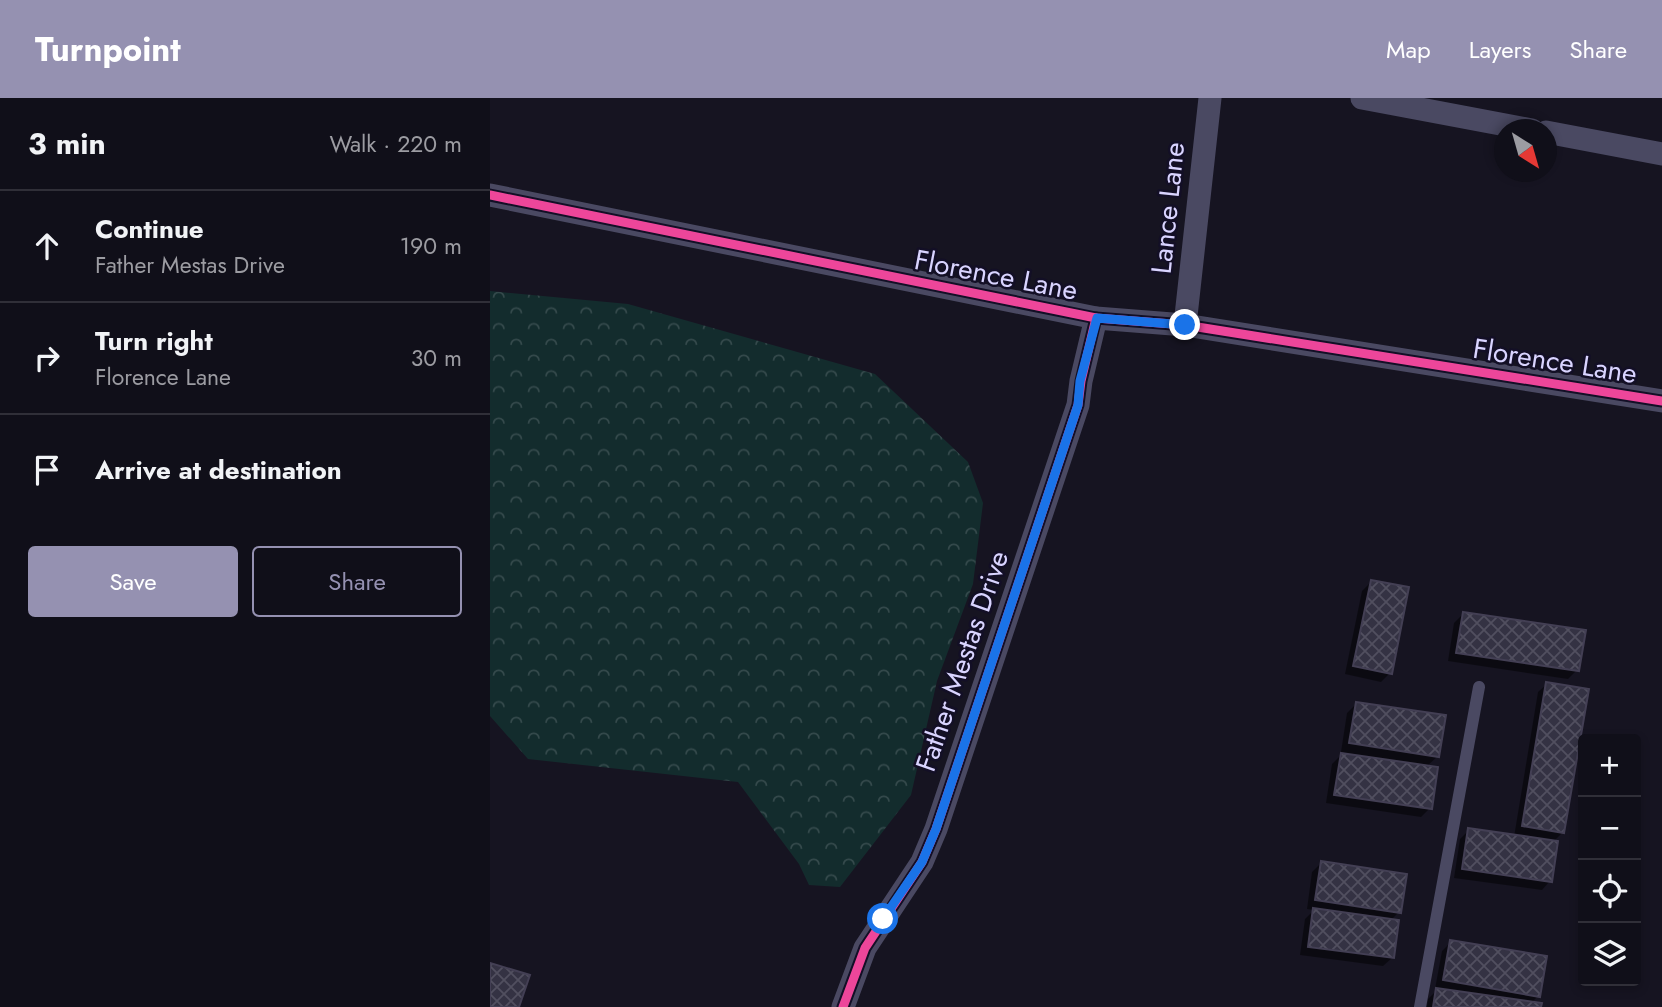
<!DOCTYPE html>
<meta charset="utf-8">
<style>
body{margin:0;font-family:Jost,sans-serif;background:#1e1d26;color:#f1f3f6}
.controls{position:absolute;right:21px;bottom:21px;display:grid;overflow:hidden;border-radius:7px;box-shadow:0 4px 10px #0003}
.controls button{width:63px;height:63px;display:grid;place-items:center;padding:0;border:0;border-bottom:2px solid #302f38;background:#100f19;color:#f1f3f6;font:35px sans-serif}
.compass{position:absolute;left:1004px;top:21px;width:63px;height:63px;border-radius:50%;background:#100f19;box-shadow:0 4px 10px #0003;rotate:143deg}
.stop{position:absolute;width:21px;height:21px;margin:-16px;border:5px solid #1a73e8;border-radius:50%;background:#fff}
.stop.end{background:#1a73e8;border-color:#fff;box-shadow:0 2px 7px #0008}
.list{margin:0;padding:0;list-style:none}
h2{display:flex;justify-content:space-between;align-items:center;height:91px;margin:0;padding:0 28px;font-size:30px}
h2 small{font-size:23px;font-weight:400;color:#9c9ca2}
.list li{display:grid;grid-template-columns:46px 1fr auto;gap:21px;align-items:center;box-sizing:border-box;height:112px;padding:0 28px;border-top:2px solid #302f38}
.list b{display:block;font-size:26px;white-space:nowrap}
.list p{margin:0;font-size:23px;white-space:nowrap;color:#9c9ca2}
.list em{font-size:23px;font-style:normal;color:#9c9ca2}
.actions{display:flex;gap:14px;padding:21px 28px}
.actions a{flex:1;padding:16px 0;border:2px solid #9591b1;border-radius:7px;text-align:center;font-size:24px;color:#9591b1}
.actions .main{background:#9591b1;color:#fff}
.icon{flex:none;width:38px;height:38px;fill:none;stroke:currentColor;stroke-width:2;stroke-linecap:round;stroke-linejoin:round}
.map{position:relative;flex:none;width:1172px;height:909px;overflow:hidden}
header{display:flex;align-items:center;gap:42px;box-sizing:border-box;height:98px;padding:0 35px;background:#9591b1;color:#fff}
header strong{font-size:33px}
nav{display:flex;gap:38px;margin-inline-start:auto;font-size:24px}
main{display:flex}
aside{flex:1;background:#100f19}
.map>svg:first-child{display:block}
.forest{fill:url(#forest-crowns)}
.shadow{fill:#0007}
.building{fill:url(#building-cross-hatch);stroke:#433f54;stroke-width:2}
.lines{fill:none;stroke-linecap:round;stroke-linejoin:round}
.lane{stroke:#4a4962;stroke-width:12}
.street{stroke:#4a4962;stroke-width:23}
.cycleway-casing{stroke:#130f26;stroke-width:13}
.cycleway{stroke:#ed469a;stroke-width:9}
.route{stroke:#1a73e8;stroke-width:9}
.labels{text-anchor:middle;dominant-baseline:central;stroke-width:5;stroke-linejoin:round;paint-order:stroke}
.street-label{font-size:28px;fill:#d9d4ff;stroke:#130f26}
</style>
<header>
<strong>Turnpoint</strong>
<nav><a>Map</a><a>Layers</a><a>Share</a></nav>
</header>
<main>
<aside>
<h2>3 min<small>Walk · 220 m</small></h2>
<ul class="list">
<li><svg class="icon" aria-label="ahead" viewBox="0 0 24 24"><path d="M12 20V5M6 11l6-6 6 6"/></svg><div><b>Continue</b><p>Father Mestas Drive</p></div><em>190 m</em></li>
<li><svg class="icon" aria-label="right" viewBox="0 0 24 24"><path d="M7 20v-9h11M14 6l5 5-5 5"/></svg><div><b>Turn right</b><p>Florence Lane</p></div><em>30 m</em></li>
<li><svg class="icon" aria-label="arrive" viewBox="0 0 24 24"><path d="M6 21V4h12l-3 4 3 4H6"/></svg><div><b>Arrive at destination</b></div></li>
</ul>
<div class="actions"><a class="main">Save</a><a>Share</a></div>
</aside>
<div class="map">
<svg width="1172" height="909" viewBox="0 0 1172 909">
<defs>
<pattern id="forest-crowns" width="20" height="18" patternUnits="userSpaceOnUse" patternTransform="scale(1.75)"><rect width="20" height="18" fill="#132c2d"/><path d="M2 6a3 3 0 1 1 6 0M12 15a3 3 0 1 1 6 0" fill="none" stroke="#354a4c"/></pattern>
<pattern id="building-cross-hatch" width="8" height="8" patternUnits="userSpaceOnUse" patternTransform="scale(1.75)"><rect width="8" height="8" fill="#343243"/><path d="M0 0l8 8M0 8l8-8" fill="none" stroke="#514f5f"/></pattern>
</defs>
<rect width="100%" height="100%" fill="#161421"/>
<path class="forest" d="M0 193 138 206 385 276 478 364 493 405 483 486 447 583 421 697 350 789 319 787 309 766 248 684 38 661 0 618Z"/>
<g class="shadow">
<path d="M881 484 900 575 891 584 855 576 872 493Z"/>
<path d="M973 516 1087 572 1078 581 958 563 964 525Z"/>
<path d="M1057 586 1073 734 1063 744 1060 783 1052 792 964 780 970 741 979 732 1024 739 1048 594Z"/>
<path d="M866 606 948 658 936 669 940 710 931 719 836 705 842 666 854 654H851L857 615Z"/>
<path d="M831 765 909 814 901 822 902 860 893 868 810 857 815 821 824 812 817 811 822 774Z"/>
<path d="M961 844 1048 898 1041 905 1050 909H937L938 901 948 891H945L952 853Z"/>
</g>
<g class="building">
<path d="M881 482 919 489 902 576 863 568Z"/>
<path d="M973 514 1096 532 1089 573 966 555Z"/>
<path d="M1056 584 1099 591 1074 735 1032 728Z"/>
<path d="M866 604 956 617 949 659 859 645Z"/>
<path d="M851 655 948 669 942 711 844 697Z"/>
<path d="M978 730 1068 743 1062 784 972 771Z"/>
<path d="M831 763 917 776 911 815 825 802Z"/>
<path d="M823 810 909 822 904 860 818 849Z"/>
<path d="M960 842 1057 858 1050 899 953 882Z"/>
<path d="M0 865 40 877 29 909H0Z"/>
<path d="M946 890 1052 905 1051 909H943Z"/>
</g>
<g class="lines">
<path class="lane" d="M930 909 989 589"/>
<g class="street">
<path d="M872 0 1042 32"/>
<path d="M1056 34 1172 56"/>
<path d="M0 97 606 220 695 227 1172 303"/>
<path d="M695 227 720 0"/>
<path d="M353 909 375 850 432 764 446 731 588 307 591 283 606 220"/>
</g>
<defs>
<g id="cycleway">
<path d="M0 97 606 220 695 227 1172 303"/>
<path d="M353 909 375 850 432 764 446 731 588 307 591 283 606 220"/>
</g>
</defs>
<use href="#cycleway" class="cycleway-casing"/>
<use href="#cycleway" class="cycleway"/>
</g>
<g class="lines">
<path class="route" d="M393 821 432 764 446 731 588 307 590 283 607 220 695 227"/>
</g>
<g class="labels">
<g class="street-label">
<text transform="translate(678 110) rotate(-84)">Lance Lane</text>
<text transform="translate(506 177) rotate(11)">Florence Lane</text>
<text transform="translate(1065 263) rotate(9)">Florence Lane</text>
<text transform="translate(472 563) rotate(-71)">Father Mestas Drive</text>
</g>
</g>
</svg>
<div class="controls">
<button>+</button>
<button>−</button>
<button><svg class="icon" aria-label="locate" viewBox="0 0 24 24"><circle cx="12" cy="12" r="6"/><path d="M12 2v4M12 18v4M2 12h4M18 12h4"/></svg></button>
<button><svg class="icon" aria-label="layers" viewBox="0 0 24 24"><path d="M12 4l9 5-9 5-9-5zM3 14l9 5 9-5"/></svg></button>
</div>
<svg class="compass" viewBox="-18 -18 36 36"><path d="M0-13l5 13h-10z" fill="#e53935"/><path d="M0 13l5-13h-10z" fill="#9c9ca2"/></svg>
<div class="stop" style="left:393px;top:821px"></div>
<div class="stop end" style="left:695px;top:227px"></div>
</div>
</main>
